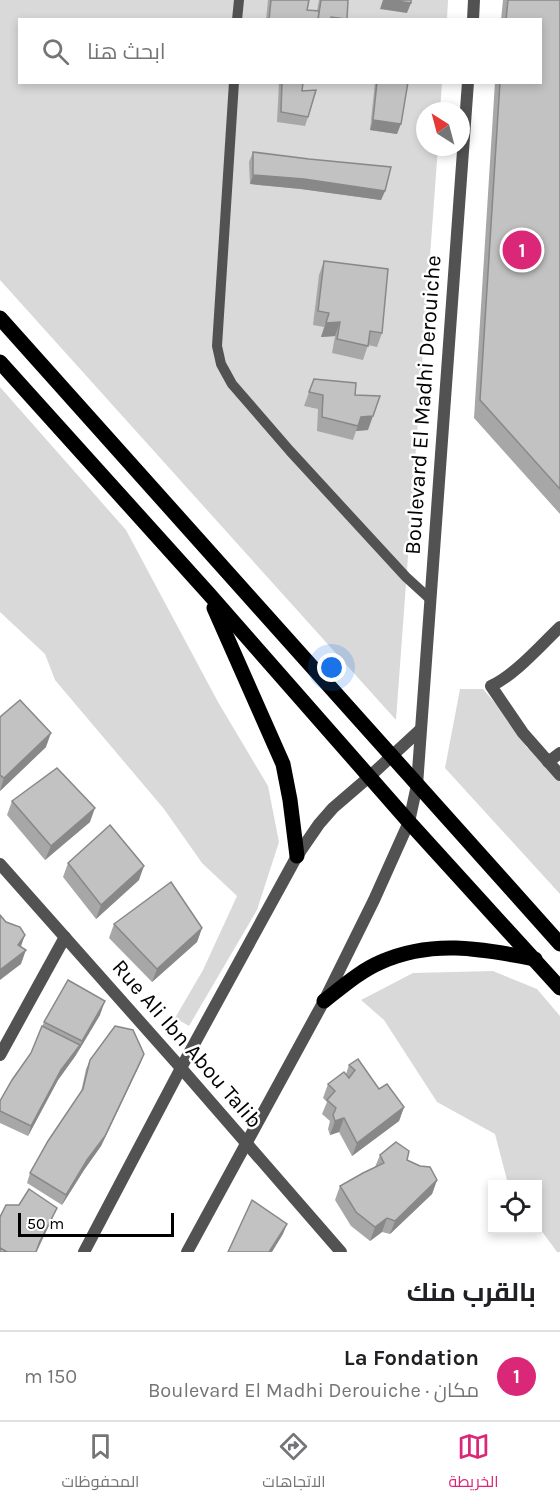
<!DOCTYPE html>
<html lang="ar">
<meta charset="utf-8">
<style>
body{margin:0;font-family:Karla,Cairo,sans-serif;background:#f6f6f6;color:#202124;direction:rtl}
.controls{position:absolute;right:18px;bottom:18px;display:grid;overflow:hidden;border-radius:0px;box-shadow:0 3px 9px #0003}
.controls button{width:54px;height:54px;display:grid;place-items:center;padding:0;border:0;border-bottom:2px solid #e0e0e0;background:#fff;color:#202124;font:30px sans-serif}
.compass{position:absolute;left:416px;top:102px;width:54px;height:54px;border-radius:50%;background:#fff;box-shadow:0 3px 9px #0003;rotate:324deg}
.scale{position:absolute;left:18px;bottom:15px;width:156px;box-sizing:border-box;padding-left:6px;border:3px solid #000;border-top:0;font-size:16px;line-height:21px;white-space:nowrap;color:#000;-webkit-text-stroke:4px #fff;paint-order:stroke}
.you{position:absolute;left:332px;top:668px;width:21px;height:21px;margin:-15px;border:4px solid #fff;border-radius:50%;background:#1a73e8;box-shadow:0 0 0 9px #1a73e833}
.badge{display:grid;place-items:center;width:39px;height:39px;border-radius:50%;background:#db2777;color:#fff;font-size:20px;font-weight:700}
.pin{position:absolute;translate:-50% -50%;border:3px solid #fff;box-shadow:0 2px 6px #0006}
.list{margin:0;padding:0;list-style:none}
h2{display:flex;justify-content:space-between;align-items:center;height:78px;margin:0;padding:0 24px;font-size:26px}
h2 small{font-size:20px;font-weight:400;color:#757577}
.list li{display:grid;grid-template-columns:39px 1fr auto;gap:18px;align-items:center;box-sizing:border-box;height:90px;padding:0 24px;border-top:2px solid #e0e0e0}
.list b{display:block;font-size:22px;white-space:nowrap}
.list p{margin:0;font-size:20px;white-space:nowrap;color:#757577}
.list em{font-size:20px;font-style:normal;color:#757577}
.icon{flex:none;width:33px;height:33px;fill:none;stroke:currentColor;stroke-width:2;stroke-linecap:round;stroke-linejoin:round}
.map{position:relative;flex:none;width:560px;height:1252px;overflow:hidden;direction:ltr}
.search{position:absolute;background:#fff;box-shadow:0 3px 9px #0003;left:18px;right:18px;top:18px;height:66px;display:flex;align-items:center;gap:15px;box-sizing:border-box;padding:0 21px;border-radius:0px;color:#757577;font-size:22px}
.sheet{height:168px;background:#fff}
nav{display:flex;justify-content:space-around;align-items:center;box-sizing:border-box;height:84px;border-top:2px solid #e0e0e0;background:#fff;font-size:16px;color:#757577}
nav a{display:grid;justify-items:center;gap:3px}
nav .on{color:#db2777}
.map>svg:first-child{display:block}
.green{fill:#d9d9d9}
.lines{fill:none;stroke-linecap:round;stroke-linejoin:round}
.service{stroke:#525252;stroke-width:10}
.minor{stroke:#525252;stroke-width:12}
.tertiary{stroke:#525252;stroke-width:12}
.primary{stroke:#000;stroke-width:15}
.wall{fill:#a7a7a7}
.shaded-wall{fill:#888}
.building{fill:#c2c2c2;stroke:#888;stroke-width:1.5}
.labels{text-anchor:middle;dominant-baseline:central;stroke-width:5;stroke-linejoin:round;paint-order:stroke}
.street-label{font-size:22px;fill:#000;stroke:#fff}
</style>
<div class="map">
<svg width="560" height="1252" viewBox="0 0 560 1252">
<rect width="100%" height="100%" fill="#fff"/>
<g class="green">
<path d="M0 0H448L447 20H20V82L442 83 440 111H425V147H438L396 720 0 280Z"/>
<path d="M0 387 126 530 218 702 268 786 279 842 257 910 189 1026 175 1018 203 970 237 896 202 863 164 809 55 680 45 654 0 612Z"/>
<path d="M460 689H483L507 717 527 748 549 753 560 766V894L445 768Z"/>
<path d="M493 971 537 989 560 1016V1252H557L538 1226V1184H508L495 1134 437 1102 384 1020 361 1000 413 973Z"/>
</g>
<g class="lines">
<g class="service">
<path d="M237 20 239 0"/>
<path d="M234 82 217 346 221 364 232 384 290 451 406 577 429 598"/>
</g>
<g class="minor">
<path d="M560 627C540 646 515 675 491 686L523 733 560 775"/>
<path d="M548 762 560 753"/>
<path d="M0 864 181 1068 341 1252"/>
<path d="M0 1055 65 937"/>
<path d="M84 1252 181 1068 297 856 319 824 333 808 369 777"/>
<path d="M187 1252 324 1001 374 900 409 822"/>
</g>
<g class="tertiary">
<path d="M473 20 474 0"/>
<path d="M369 777 420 730"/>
<path d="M409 822 417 785 468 82"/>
</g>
<g class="primary">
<path d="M0 318 560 944"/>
<path d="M0 362 209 594 409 822 560 988"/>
<path d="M214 608 283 764 290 800 297 856"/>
<path d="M324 1001C342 987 360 971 381 962 433 939 482 949 535 959"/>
</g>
</g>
<g class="wall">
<path d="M268 0H309L307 10 317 11 319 0H348L347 19 266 20Z"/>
<path d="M503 0H560V514L474 418 495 82H540V20H501Z"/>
<path d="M279 82H303L302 91 308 117 305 126 277 122Z"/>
<path d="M375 82H408L397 134 370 130Z"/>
<path d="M253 152 385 191 381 200 301 189 250 184 249 162Z"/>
<path d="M324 261 382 333 377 347 368 345 363 360 332 353 335 336 321 337 324 327 313 325 319 275Z"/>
<path d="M309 392 355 395 368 430 356 431 353 440 317 431 318 409 304 406Z"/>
<path d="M0 717 46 747 0 791Z"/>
<path d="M12 801 90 822 45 860 7 815Z"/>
<path d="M68 863 139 880 96 919 63 877Z"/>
<path d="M114 924 202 928 197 942 152 982 109 938Z"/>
<path d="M100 1015 76 1055 58 1080 28 1136 0 1123V1101L31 1053 44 1022Z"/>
<path d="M144 1054 140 1064 101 1146 84 1170 62 1205 27 1183 30 1173 81 1092 86 1069 90 1060Z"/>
<path d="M349 1065 379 1089 404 1107 399 1121 352 1156 339 1132 330 1135 328 1129 330 1121 322 1114 327 1102 323 1098 328 1084 346 1074Z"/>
<path d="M380 1155 407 1160 437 1180 432 1194 390 1234 382 1232 370 1241 351 1226 335 1200 340 1186 375 1167Z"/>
</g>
<g class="shaded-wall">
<path d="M383 0H390L411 3 407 13 380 9Z"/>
<path d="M373 120 401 124 397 134 370 130Z"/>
<path d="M253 175 304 179 385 191 381 200 301 189 250 184Z"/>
<path d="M340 322 335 336 321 337 326 323Z"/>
<path d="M373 416 368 430 356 431 361 417Z"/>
<path d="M51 733 46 747 0 791 4 778Z"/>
<path d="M95 808 90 822 45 860 51 846Z"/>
<path d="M144 866 139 880 96 919 101 905Z"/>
<path d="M202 928 197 942 152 982 157 969Z"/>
<path d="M25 935 20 949 18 945Z"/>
<path d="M26 950 21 964 0 980V970Z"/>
<path d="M105 1001 100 1015 76 1055 82 1041Z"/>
<path d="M80 1045 76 1055 58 1080 28 1136 31 1126 61 1070Z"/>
<path d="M144 1054 140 1064 101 1146 84 1170 62 1205 66 1195 87 1160Z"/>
<path d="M404 1107 399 1121 352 1156 357 1143Z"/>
<path d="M344 1118 339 1132 330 1135 335 1121Z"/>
<path d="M437 1180 432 1194 390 1234 395 1221Z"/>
<path d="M57 1208 53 1217 37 1251 40 1241Z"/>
<path d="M387 1218 382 1232 370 1241 375 1227Z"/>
<path d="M287 1224 283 1234 272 1252H269Z"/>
</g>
<g class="building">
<path d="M271 0H309L307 10 319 11 318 20H269Z"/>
<path d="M321 0H348L347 19 331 17V20H318Z"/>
<path d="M390 0H411V3Z"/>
<path d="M508 0H560V489L480 400 500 82H540V20H506Z"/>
<path d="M282 82H303L302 91 316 90 308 117 281 112Z"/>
<path d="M377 82H408L401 124 373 120Z"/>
<path d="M253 152 309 159 391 167 385 191 304 179 253 175Z"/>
<path d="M324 261 388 269 382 333 370 331 368 346 337 339 340 322 326 323 329 313 318 311Z"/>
<path d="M314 379 356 383 355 395 380 396 373 416 361 417 358 426 322 417 323 395 309 392Z"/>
<path d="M20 700 51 733 4 778 0 775V717Z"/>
<path d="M57 768 95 808 51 846 12 801Z"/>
<path d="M110 825 144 866 101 905 68 863Z"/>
<path d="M171 882 202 928 157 969 114 924Z"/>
<path d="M0 915 6 922 20 927 25 935 18 945 26 950 0 970Z"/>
<path d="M68 980 105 1001 82 1041 44 1022Z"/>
<path d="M42 1026 80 1045 61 1070 31 1126 0 1111V1101L12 1080 31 1053Z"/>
<path d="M115 1026 133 1030 144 1054 105 1136 87 1160 66 1195 30 1173 48 1141 83 1089 90 1060Z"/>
<path d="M358 1059 379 1089 387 1084 404 1107 357 1143 344 1118 335 1121 333 1115 336 1108 327 1100 335 1091 328 1084 344 1072 349 1078 355 1070 349 1065Z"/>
<path d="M396 1142 409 1151 407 1160 420 1166 430 1167 437 1180 395 1221 387 1218 375 1227 356 1212 340 1186 363 1173 384 1163 380 1155Z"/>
<path d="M29 1189 57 1208 40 1241 36 1252H7L0 1248V1217L6 1205H19Z"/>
<path d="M252 1200 287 1224 269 1252H228Z"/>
<path d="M0 1248 7 1252H0Z"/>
</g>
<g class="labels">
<g class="street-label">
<text transform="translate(423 405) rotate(-86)">Boulevard El Madhi Derouiche</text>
<text transform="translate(187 1044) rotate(49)">Rue Ali Ibn Abou Talib</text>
</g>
</g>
</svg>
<div class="controls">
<button><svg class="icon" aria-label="locate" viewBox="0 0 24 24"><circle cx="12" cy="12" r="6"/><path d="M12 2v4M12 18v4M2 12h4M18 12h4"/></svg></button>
</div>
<svg class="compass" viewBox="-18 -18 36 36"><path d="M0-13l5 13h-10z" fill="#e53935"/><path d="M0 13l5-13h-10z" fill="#757577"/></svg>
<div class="scale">50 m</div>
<div class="you"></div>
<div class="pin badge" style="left:522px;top:250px">1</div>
<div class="search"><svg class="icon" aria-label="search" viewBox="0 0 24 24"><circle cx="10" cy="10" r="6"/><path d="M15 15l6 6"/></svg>ابحث هنا</div>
</div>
<section class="sheet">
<h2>بالقرب منك<small></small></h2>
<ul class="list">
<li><span class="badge">1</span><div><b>La Fondation</b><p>مكان · Boulevard El Madhi Derouiche</p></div><em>150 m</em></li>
</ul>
</section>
<nav>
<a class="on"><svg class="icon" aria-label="map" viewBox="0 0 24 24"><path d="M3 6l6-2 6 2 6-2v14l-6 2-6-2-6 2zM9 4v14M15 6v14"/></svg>الخريطة</a>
<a><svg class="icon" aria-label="directions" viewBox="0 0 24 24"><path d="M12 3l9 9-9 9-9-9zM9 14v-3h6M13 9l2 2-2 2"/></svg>الاتجاهات</a>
<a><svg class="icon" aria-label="saved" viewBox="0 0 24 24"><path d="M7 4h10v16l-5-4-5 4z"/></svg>المحفوظات</a>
</nav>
